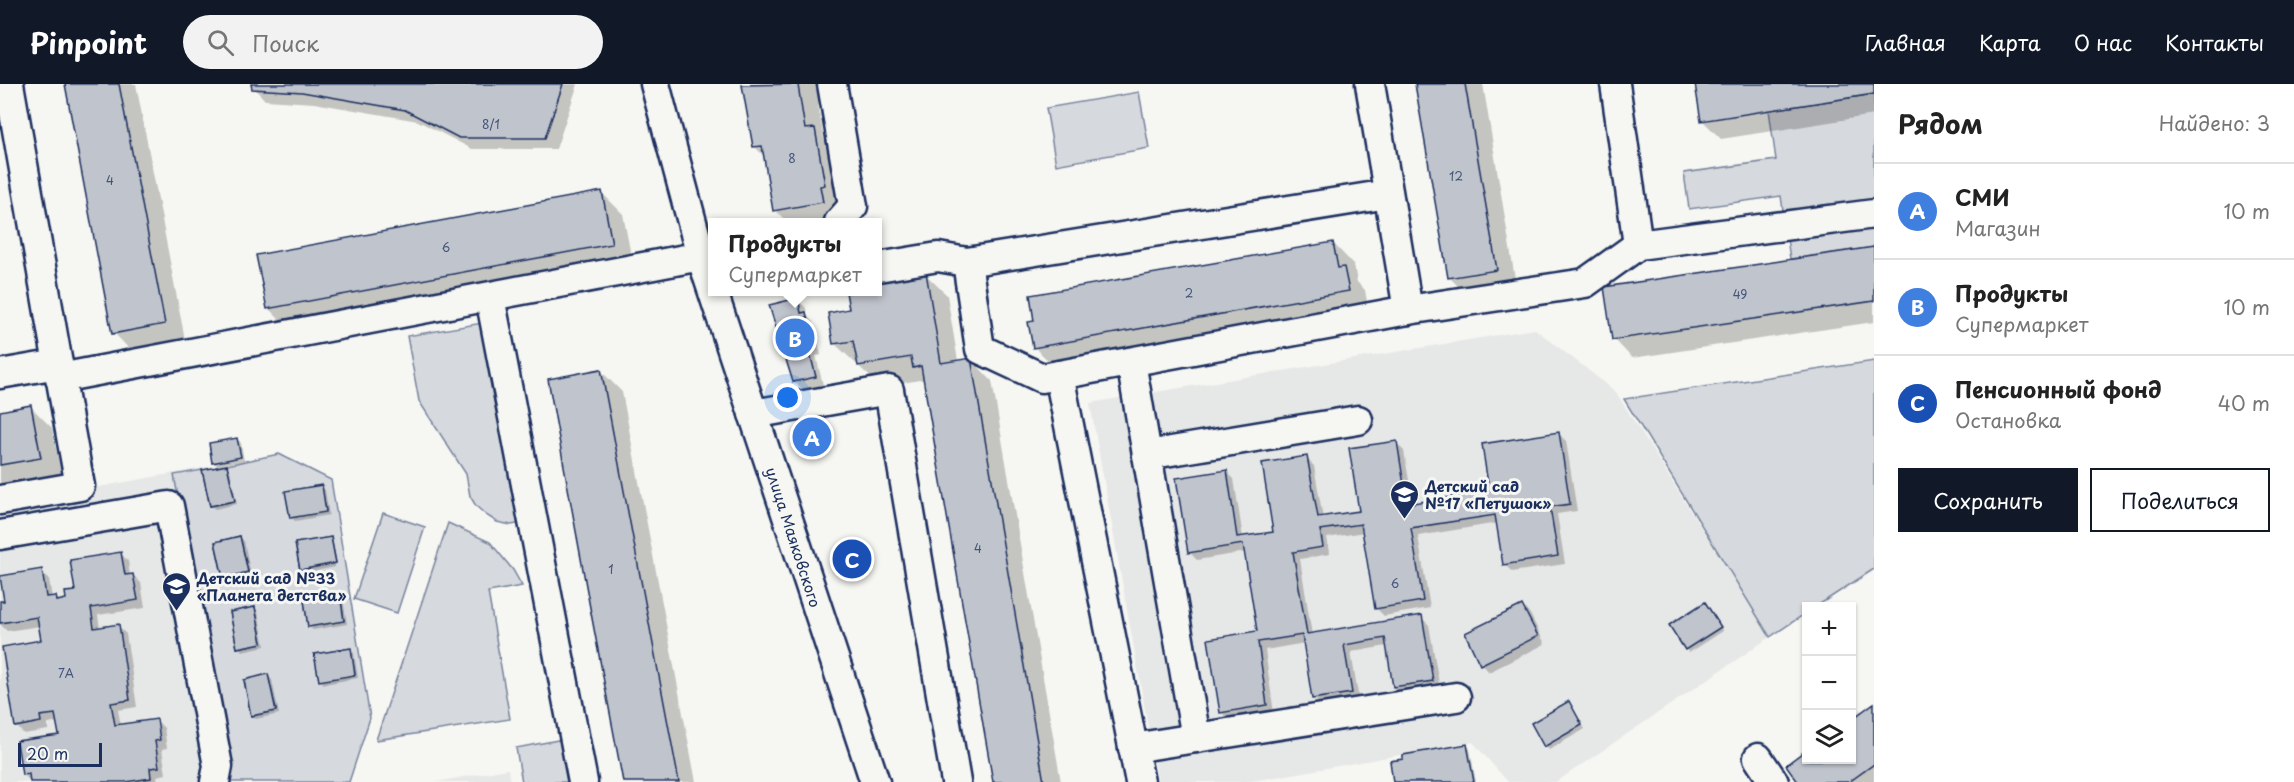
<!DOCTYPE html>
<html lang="ru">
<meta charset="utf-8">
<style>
body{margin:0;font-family:"Playpen Sans",sans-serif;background:#f2f2f2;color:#222}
.controls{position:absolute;right:18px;bottom:18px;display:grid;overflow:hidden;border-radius:0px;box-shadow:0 2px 4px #0004}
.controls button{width:54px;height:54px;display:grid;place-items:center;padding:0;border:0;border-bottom:2px solid #e0e0e0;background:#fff;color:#222;font:30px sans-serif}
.scale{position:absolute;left:18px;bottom:15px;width:84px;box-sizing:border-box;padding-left:6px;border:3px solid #1b2f5e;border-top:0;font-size:16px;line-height:21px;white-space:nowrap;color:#1b2f5e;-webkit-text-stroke:4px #f6f6f2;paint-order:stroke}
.you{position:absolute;left:788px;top:314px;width:21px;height:21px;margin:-15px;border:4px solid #fff;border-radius:50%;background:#1a73e8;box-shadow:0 0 0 9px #1a73e833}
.badge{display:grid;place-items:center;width:39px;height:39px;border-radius:50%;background:#111827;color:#fff;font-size:20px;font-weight:700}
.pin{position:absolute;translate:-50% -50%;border:3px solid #fff;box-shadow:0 2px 6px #0006}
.popup{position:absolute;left:708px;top:134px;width:174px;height:78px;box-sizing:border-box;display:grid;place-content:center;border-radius:0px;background:#fff;filter:drop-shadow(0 2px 4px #0005);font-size:20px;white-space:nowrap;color:#767676}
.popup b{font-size:22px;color:#222}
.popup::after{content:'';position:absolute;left:50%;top:100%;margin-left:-12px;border:12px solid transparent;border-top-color:#fff}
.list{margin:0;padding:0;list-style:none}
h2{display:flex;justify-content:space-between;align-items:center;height:78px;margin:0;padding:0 24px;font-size:26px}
h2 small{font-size:20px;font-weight:400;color:#767676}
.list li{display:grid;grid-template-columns:39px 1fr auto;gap:18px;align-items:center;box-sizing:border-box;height:96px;padding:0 24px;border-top:2px solid #e0e0e0}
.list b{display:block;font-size:22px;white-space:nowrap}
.list p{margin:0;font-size:20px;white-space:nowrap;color:#767676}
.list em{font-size:20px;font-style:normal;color:#767676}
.actions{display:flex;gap:12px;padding:18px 24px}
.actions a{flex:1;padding:14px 0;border:2px solid #111827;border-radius:0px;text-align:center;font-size:21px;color:#111827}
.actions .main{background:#111827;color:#fff}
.icon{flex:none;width:33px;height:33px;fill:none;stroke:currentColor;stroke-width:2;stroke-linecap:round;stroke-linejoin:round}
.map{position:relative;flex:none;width:1874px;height:698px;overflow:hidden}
header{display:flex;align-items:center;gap:36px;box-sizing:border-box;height:84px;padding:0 30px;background:#111827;color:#fff}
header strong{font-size:28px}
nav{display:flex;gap:33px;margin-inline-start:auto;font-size:21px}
.search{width:420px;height:54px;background:#f2f2f2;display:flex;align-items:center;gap:15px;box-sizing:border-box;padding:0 21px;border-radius:33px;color:#767676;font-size:22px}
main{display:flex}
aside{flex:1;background:#fff}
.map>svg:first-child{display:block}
.built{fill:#e6e7e7}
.green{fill:#d6d9dd;stroke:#78849e;stroke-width:1.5;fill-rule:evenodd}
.shadow{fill:#0003}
.building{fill:#c0c4cd;stroke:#1b2f5e;stroke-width:1.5}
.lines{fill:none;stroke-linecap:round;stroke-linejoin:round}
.minor-casing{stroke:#1b2f5e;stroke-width:33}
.minor{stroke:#f6f6f2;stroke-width:28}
.labels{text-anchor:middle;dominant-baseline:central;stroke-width:6;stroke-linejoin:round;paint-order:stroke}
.number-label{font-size:12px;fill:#44547a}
.poi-label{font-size:15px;font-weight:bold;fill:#1b2f5e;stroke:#f6f6f2;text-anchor:start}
.street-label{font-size:15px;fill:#1b2f5e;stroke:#f6f6f2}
</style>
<header>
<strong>Pinpoint</strong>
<div class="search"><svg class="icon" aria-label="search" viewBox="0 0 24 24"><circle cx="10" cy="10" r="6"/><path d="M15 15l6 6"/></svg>Поиск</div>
<nav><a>Главная</a><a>Карта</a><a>О нас</a><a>Контакты</a></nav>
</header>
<main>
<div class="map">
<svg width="1874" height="698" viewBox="0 0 1874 698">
<rect width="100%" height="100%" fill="#f6f6f2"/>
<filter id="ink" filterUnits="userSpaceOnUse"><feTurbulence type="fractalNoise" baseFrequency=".0167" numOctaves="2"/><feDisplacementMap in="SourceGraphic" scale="12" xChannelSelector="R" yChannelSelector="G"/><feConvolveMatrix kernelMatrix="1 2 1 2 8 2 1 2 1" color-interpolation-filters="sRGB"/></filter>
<g filter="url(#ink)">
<g class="built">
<path d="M1535 245 1615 307 1770 553 1556 698H1508L1473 658 1247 698H1158L1090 319Z"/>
<path d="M279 370 331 396 370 634 349 698H0V421Z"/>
<path d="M508 685 510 698H436Z"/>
</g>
<g class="green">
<path d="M1139 8 1149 64 1056 81 1046 24Z"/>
<path d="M1874 10V163L1790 175 1781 112 1689 125 1684 89 1776 76 1769 26Z"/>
<path d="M488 238 524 439 511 441 497 438 486 431 476 422 470 412 466 390 419 317 407 252Z"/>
<path d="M1874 277V485L1817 522H1806V529L1770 553 1624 315Z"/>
<path d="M279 370 331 396 370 634 349 698H231L174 391 202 386 210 422 234 417 227 381ZM321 401 326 427 290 434 286 407ZM240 452 248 488 223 494 215 458ZM331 453 336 479 300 485 295 459ZM340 510 344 537 308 543 304 516ZM255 523 262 559 237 564 230 528ZM350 564 355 590 314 570ZM268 591 276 626 251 632 244 596Z"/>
<path d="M383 429 425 443 397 529 354 515Z"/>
<path d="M448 439 490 458 513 486 522 502 488 508 510 635 376 656Z"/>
<path d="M574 653 583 698H522L516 664Z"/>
</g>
<g class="shadow">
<path d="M66 0H136L186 261 135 271 114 249Z"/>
<path d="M252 0H578L556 65H472L418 37 314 19 265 16 254 4Z"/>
<path d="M752 0H824L828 20 818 22 824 55 836 67 844 138H787L775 126 765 73 754 62 744 2Z"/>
<path d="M1417 0H1483L1517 207 1471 215 1449 193Z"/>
<path d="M1697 0H1874V31L1721 55 1702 36Z"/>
<path d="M602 109 623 130 633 182 290 246 268 224Z"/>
<path d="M1333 159 1354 181 1357 198 1365 206 1369 229 1056 284 1034 263Z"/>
<path d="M1874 164V238L1632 274 1614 255Z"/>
<path d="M925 190 947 211 958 277 971 275 992 297 1061 698H994L925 295 881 303 835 260 851 227 848 208H878V198Z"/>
<path d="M798 216 806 224 807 232 813 238 821 271 816 272 823 301 802 305 794 297Z"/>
<path d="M600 286 622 308 696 698H625L549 296Z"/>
<path d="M31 323 52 344 62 395 0 406V328Z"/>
<path d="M1558 349 1566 357 1577 427 1557 430 1565 480 1512 488 1504 480 1498 439 1418 452 1430 524 1384 532 1376 524 1364 448 1327 454 1330 470 1300 475 1312 551 1421 533 1429 541 1440 605 1402 611 1394 603 1387 562 1351 568 1359 616 1322 622 1314 615 1305 559 1265 566 1274 629 1229 636 1221 628 1259 549 1246 468 1197 476 1189 468 1226 387 1234 395 1243 454 1275 449 1306 374 1314 382 1323 434 1361 428 1396 359 1404 367 1413 420 1491 408Z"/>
<path d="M237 355 241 359 244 377 224 380 230 386 237 420 215 425 211 422 219 384 214 378Z"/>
<path d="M321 402 325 406 329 431 295 437 291 433Z"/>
<path d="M240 454 244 457 251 492 228 497 225 493Z"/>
<path d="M331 454 333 456H330L335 483 305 489 301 485Z"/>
<path d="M120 469 128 477 130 492 133 491 141 499 145 524 98 531 100 545 118 542 126 550 137 623 118 626 121 642 156 636 164 644 167 664 162 665 166 690 157 692 158 698H31L23 690 60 652 58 638 48 640V646L24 650 16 642 43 558 40 542 7 547 0 540V519L6 518 41 487 49 495 52 514 56 513 60 518 68 516Z"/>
<path d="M339 512 343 515 347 540 313 546 309 543Z"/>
<path d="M1522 522 1530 530 1545 560 1489 588 1482 580Z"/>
<path d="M254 524 258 528 265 562 242 567 239 563Z"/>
<path d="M1708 524 1723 547 1689 569 1686 565Z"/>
<path d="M350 565 354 569 358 594 324 600 320 596Z"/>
<path d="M268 592 272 596 279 630 256 635 252 631Z"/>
<path d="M1874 621V698H1800L1788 681 1806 668V676H1852V637Z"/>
<path d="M1572 623 1585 645 1549 666 1546 662Z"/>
<path d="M1466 661 1470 665 1476 698H1395L1391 679Z"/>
</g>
<g class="building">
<path d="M65 0H119L165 240 112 250Z"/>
<path d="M251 0H563L545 54H459L405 26 302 8 252 5Z"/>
<path d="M803 0 798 1 805 45 815 44 825 101 820 102 823 118 773 127 762 62 753 63 742 1Z"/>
<path d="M1415 0H1465L1497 186 1448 194Z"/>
<path d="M1695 0H1874V10L1701 37Z"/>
<path d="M602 107 612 160 267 225 256 171Z"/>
<path d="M1333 158 1338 184 1344 183 1349 207 1033 264 1028 238 1034 237 1030 211Z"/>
<path d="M1874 163V217L1612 256 1604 203Z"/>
<path d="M926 188 941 279 971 274 1044 698H993L921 282 913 284 911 273 858 282 853 257 833 260 828 229 849 225 846 208H878V197Z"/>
<path d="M798 214 801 229 806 228 814 264 809 265 816 293 793 298 769 221Z"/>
<path d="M601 285 679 698H623L591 529 548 295Z"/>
<path d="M31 321 41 374 0 381V327Z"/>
<path d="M1559 348 1570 420 1550 423 1558 472 1503 481 1495 431 1411 444 1423 517 1375 525 1361 440 1320 446 1323 463 1293 468 1307 550 1422 531 1433 597 1393 603 1385 554 1344 561 1352 609 1312 615 1302 551 1258 558 1267 621 1220 629 1208 555 1257 547 1243 460 1188 469 1176 394 1227 386 1237 453 1273 448 1262 379 1307 372 1318 433 1359 427 1349 364 1397 357 1407 420 1489 407 1482 360Z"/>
<path d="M237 354 241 373 212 379 209 359Z"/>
<path d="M227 381 235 417 210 422 202 386Z"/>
<path d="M322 401 326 428 290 434 285 407Z"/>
<path d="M240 452 248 488 223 494 215 458Z"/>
<path d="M331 453 336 479 300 486 295 459Z"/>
<path d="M121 468 125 491 133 490 138 516 91 524 94 544 119 540 130 616 111 619 115 641 157 635 160 656 155 657 159 683 150 684 151 694 126 698H30L29 690 22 691 17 657 59 651 55 630 40 632 41 638 15 643 2 563 41 556 37 533 0 539V517H4L0 492 42 485 46 513 56 512 57 517 66 515 65 508 75 507 70 476Z"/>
<path d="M340 510 344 537 308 543 304 516Z"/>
<path d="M1705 518 1721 543 1685 566 1669 541Z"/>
<path d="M1522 521 1538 552 1480 581 1465 549Z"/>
<path d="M255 523 262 559 237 564 230 528Z"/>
<path d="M351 564 355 591 319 597 314 570Z"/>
<path d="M268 590 276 627 251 632 244 596Z"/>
<path d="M1569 617 1582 641 1544 663 1531 639Z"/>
<path d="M1874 619V680L1849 698H1798L1786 681 1806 666V676H1852V635Z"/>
<path d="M1467 660 1474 698H1393L1390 677 1403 675V671Z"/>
</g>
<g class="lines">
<defs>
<g id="minor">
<path d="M655 0 701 172 875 698"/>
<path d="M832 0 853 122 839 138"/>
<path d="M1370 0 1408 226"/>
<path d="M1615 0 1638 161"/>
<path d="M967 178 980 265 1042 294 1059 291 1408 226 1585 199 1638 161 1874 130"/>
<path d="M878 183 938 173 967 178 1388 110"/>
<path d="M490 213 583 698"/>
<path d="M1131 278 1196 654 1456 613"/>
<path d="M0 290 58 280 9 0"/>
<path d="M1059 291 1140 698"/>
<path d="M60 294 701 172"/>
<path d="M753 330 889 306 956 698"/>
<path d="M1147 371 1358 336"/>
<path d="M0 416 80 402 58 280"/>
<path d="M0 451 169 422 218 682 215 698"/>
<path d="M1133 664 1196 654"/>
<path d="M1758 674 1774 698"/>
</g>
</defs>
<use href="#minor" class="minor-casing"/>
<use href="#minor" class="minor"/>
</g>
</g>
<defs>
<symbol id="school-pin" viewBox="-11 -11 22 30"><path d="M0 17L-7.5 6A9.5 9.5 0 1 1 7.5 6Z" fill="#1b2f5e" stroke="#f6f6f2"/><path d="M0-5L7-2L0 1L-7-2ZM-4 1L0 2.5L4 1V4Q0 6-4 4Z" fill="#fff"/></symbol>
</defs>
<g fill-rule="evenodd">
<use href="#school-pin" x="1388" y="394" width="33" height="45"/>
<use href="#school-pin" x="160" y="486" width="33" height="45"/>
</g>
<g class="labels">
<g class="number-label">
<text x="491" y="40">8/1</text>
<text x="792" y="74">8</text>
<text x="1456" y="92">12</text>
<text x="110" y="96">4</text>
<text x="446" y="163">6</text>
<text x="1189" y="209">2</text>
<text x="1740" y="210">49</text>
<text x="978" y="464">4</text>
<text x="611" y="485">1</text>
<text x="1395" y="499">6</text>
<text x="66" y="589">7А</text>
</g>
<g class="poi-label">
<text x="1425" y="401">Детский сад<tspan x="1425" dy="17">№17 «Петушок»</tspan></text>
<text x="197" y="493">Детский сад №33<tspan x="197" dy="17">«Планета детства»</tspan></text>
</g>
<g class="street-label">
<text transform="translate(794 453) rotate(72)">улица Маяковского</text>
</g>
</g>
</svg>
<div class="controls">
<button>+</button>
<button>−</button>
<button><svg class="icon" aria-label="layers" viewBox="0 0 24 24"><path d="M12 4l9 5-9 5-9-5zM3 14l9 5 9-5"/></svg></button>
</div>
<div class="scale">20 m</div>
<div class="you"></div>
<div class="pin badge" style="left:812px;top:353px;background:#3f7fe0">A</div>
<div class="pin badge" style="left:795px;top:254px;background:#3f7fe0">B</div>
<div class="popup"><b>Продукты</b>Супермаркет</div>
<div class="pin badge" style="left:852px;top:475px;background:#1a4fb4">C</div>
</div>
<aside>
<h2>Рядом<small>Найдено: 3</small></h2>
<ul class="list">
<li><span class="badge" style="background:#3f7fe0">A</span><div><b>СМИ</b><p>Магазин</p></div><em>10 m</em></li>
<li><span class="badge" style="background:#3f7fe0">B</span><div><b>Продукты</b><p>Супермаркет</p></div><em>10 m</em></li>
<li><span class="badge" style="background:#1a4fb4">C</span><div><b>Пенсионный фонд</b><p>Остановка</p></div><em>40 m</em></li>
</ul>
<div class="actions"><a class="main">Сохранить</a><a>Поделиться</a></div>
</aside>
</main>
